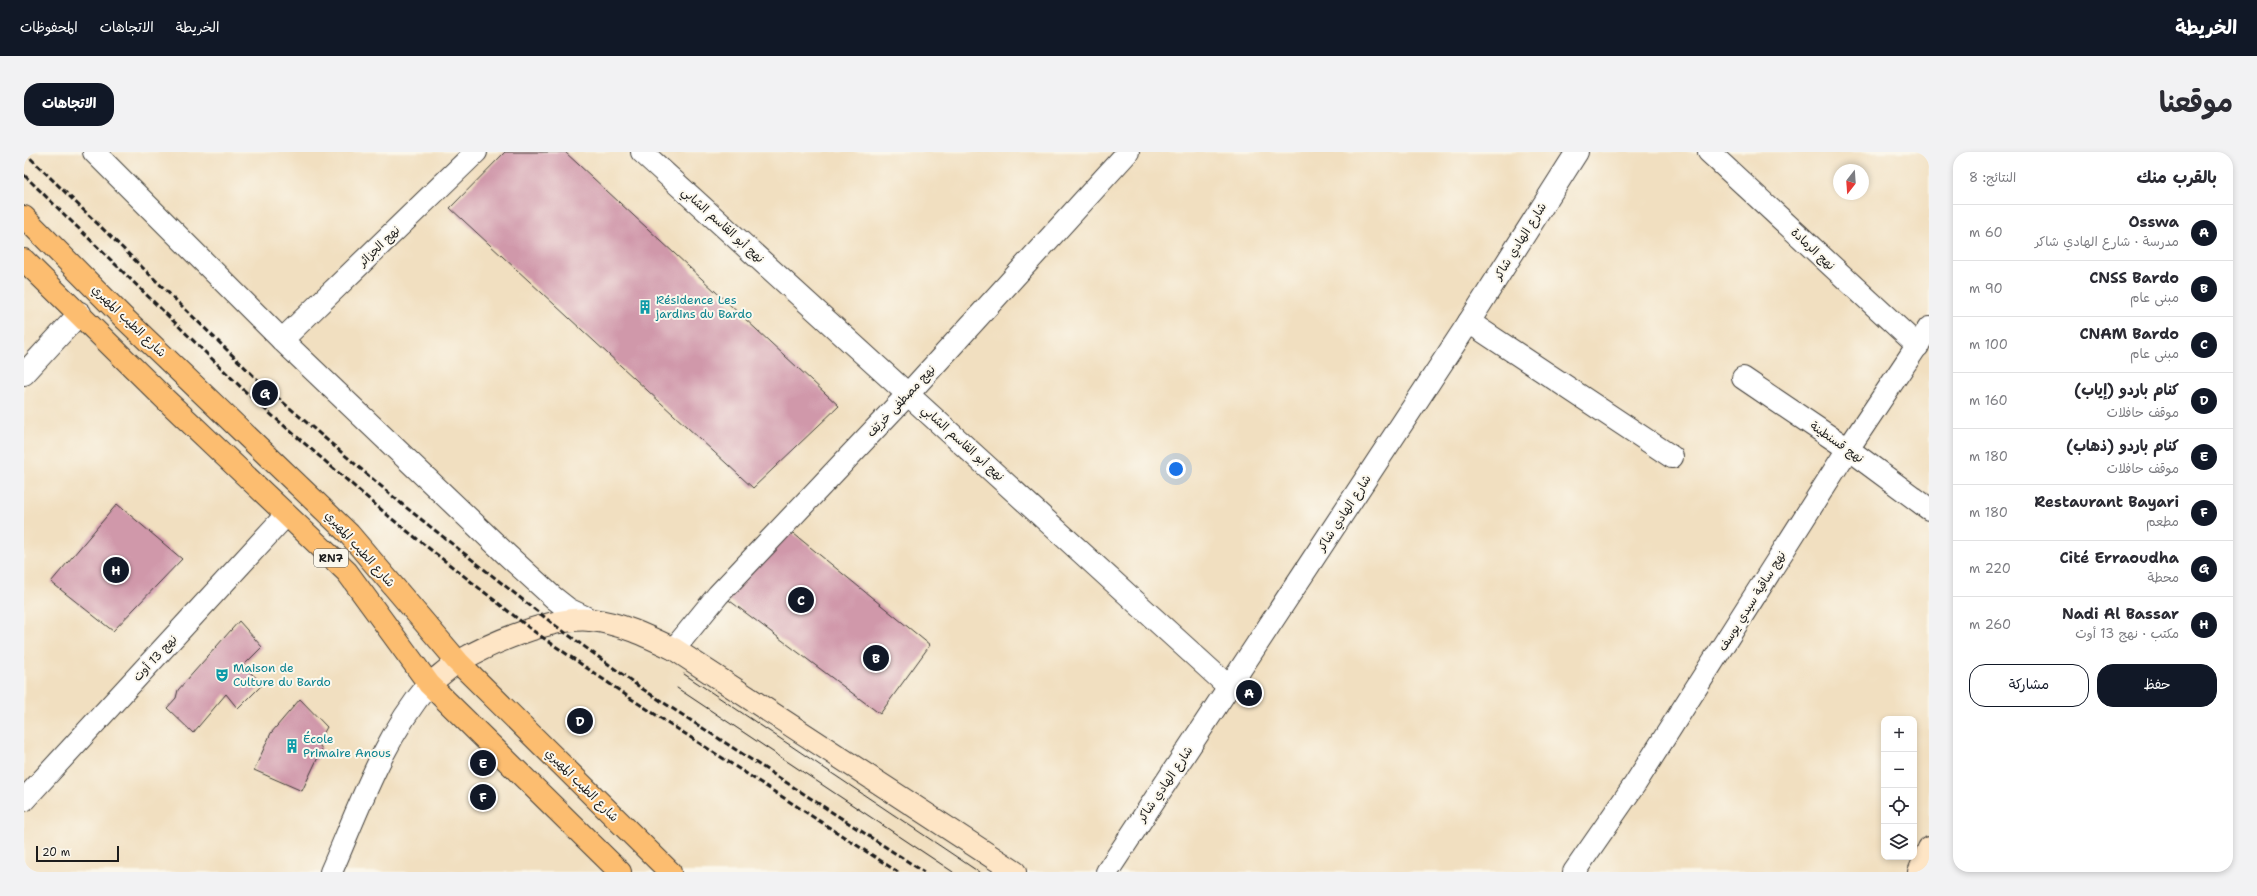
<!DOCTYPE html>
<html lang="ar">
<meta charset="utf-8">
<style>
body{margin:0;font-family:"Shantell Sans","Playpen Sans Arabic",sans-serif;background:#f2f2f3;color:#2b2b33;direction:rtl}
.controls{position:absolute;right:12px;bottom:12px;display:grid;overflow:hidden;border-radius:8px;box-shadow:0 2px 6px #0003}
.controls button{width:36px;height:36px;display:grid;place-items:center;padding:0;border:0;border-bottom:1px solid #e1e1e2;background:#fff;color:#2b2b33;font:20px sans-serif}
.compass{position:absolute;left:1809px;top:12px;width:36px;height:36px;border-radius:50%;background:#fff;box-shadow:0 2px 6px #0003;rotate:197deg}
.scale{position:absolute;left:12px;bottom:10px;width:83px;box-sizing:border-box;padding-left:4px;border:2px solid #1c1c1c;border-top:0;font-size:11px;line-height:14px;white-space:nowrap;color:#1c1c1c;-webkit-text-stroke:3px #fbf7ec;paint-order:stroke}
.you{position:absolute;left:1152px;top:317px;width:14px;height:14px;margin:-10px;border:3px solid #fff;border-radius:50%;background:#1a73e8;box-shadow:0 0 0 6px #1a73e833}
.badge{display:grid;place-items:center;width:26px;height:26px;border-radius:50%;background:#111827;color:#fff;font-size:13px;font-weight:700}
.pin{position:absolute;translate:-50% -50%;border:2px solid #fff;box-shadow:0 1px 4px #0006}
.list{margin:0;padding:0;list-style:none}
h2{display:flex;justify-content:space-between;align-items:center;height:52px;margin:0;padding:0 16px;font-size:17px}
h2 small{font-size:13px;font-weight:400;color:#7c7c81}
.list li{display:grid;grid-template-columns:26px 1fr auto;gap:12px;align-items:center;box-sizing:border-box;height:56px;padding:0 16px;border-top:1px solid #e1e1e2}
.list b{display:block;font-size:15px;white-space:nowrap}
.list p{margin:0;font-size:13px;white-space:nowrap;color:#7c7c81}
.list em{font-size:13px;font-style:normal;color:#7c7c81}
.actions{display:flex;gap:8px;padding:12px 16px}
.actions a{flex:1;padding:9px 0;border:1px solid #111827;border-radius:16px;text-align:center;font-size:14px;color:#111827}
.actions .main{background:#111827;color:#fff}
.icon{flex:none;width:22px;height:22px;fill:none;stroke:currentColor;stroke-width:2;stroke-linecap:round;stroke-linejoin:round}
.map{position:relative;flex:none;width:1905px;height:720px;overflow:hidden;direction:ltr;border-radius:16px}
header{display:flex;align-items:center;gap:24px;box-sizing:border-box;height:56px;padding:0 20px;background:#111827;color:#fff}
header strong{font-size:19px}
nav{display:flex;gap:22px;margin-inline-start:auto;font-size:14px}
.intro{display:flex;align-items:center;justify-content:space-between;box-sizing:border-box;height:96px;padding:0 24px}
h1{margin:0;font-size:28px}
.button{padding:10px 18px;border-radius:16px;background:#111827;color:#fff;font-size:14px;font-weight:700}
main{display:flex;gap:24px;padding:0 24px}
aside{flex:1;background:#fff;border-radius:16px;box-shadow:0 2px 6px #0003}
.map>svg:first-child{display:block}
.building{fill:#d098aa}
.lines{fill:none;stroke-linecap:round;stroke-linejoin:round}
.minor-casing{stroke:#3c3935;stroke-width:24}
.secondary-casing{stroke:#3c3935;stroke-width:24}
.primary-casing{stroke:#3c3935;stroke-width:24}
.minor{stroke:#fff;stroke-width:22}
.secondary{stroke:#fee5c5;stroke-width:22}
.primary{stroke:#fcbd6f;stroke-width:22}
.tram{stroke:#1c1c1c;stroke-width:1}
.rail{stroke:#1c1c1c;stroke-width:3;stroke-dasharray:6 3;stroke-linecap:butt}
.labels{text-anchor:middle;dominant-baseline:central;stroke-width:4;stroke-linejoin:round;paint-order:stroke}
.shield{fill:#fbf7ec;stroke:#5f5e5a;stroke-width:1}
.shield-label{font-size:11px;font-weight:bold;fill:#1c1c1c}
.street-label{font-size:12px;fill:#1c1c1c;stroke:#fbf7ec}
.culture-label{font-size:12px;fill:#0d838f;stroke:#fbf7ec;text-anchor:start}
</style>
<header>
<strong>الخريطة</strong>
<nav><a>الخريطة</a><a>الاتجاهات</a><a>المحفوظات</a></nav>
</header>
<div class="intro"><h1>موقعنا</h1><a class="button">الاتجاهات</a></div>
<main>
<aside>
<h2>بالقرب منك<small>النتائج: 8</small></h2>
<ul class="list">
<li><span class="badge">A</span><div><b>Osswa</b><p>مدرسة · شارع الهادي شاكر</p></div><em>60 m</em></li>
<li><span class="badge">B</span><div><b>CNSS Bardo</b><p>مبنى عام</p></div><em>90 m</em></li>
<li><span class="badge">C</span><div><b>CNAM Bardo</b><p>مبنى عام</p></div><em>100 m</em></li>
<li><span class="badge">D</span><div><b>كنام باردو (إياب)</b><p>موقف حافلات</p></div><em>160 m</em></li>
<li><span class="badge">E</span><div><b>كنام باردو (ذهاب)</b><p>موقف حافلات</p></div><em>180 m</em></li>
<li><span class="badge">F</span><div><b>Restaurant Bayari</b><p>مطعم</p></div><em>180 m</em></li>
<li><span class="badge">G</span><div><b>Cité Erraoudha</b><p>محطة</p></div><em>220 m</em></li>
<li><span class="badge">H</span><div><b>Nadi Al Bassar</b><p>مكتب · نهج 13 أوت</p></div><em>260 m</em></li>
</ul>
<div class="actions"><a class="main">حفظ</a><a>مشاركة</a></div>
</aside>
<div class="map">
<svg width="1905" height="720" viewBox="0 0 1905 720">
<rect width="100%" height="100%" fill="#fbf7ec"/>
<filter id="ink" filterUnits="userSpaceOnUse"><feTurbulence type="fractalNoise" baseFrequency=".025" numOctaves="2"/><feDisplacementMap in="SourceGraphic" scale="8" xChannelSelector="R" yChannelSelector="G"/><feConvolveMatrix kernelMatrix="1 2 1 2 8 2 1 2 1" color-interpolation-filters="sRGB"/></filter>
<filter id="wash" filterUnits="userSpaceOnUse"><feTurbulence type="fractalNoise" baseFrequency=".012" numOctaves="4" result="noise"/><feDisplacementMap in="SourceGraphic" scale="16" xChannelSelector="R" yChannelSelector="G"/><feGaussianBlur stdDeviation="0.9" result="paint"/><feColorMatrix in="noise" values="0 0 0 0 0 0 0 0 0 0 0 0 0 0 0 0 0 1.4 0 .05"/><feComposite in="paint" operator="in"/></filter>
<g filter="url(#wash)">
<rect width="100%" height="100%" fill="#f1dfc0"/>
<g id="blocks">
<g class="building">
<path d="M481 0H541L815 254 729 336 426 56Z"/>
<path d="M93 352 158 407 89 479 27 430Z"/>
<path d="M764 377 906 493 856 562 702 446Z"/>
<path d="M215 469 238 495 219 514 239 532 214 557 202 542 169 581 143 556 152 546 154 538Z"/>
<path d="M276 547 303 575 294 591 298 597 278 639 230 618 247 581Z"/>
</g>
</g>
</g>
<g filter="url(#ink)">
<use href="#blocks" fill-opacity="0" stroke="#3c3935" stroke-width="1"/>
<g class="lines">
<defs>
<g id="minor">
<path d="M70 0 258 188 482 402 530 446 544 457 567 468"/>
<path d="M618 0 1205 535"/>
<path d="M1685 0 1894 194"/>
<path d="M1445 170 1648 305"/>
<path d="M258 188 452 0"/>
<path d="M0 222 56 161"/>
<path d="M1719 226 1824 297 1905 357"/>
<path d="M650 497 694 443 885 241 1104 0"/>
<path d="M0 648 262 363"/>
<path d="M307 720C335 656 359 586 405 532"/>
<path d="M1083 720 1445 170 1553 0"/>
<path d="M1550 720 1611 632 1824 297 1905 176"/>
</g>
<g id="secondary">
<path d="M405 532C415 525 424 516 434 510 466 491 530 464 567 468 596 471 623 484 650 497L991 720"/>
<path d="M1895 720 1905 696"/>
</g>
<g id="primary">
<path d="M0 65 100 166 325 382 434 510 646 720"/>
<path d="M0 108 142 248 323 420 405 532 596 720"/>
</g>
</defs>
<use href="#minor" class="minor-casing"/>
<use href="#secondary" class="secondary-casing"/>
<use href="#primary" class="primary-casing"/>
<use href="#minor" class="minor"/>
<use href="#secondary" class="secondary"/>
<use href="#primary" class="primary"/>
<g class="tram">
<path d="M660 522 955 720"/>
<path d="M653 536 929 720"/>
</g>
<g class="rail">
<path d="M0 0 240 234 379 353 528 471 617 536 900 720"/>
<path d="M0 23 228 246 368 367 508 478 609 548 874 720"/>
</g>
</g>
</g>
<defs>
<symbol id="building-bare" viewBox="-9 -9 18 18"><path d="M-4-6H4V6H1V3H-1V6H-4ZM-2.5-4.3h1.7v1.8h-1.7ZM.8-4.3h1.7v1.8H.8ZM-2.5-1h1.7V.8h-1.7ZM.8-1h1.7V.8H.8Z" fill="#0f9aa8" stroke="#fbf7ec" stroke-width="2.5" paint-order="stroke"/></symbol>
<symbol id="theatre-bare" viewBox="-9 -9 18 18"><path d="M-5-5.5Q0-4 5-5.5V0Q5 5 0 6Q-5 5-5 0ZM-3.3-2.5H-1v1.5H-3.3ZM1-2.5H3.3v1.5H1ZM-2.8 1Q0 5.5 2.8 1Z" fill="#0f9aa8" stroke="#fbf7ec" stroke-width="2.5" paint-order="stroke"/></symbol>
</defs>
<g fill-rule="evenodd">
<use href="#building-bare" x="611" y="145" width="20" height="20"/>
<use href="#theatre-bare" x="188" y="513" width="20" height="20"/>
<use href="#building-bare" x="258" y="584" width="20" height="20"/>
</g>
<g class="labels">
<rect class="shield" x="290" y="397" width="34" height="18" rx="3"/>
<g class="shield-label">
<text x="307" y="406">RN7</text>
</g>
<g class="street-label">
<text transform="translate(699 73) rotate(42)">نهج أبو القاسم الشابي</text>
<text transform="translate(1496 89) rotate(-58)">شارع الهادي شاكر</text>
<text transform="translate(355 94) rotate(-44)">نهج الجزائر</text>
<text transform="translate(1789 97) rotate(43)">نهج الرمادة</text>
<text transform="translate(105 169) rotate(44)">شارع الطيب المهيري</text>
<text transform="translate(877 249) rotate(-47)">نهج مصطفى خريّف</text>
<text transform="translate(1813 290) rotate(35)">نهج قسنطينة</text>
<text transform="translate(939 291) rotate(42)">نهج أبو القاسم الشابي</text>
<text transform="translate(1320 361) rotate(-57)">شارع الهادي شاكر</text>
<text transform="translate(336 397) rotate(48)">شارع الطيب المهيري</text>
<text transform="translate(1728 449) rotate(-58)">نهج ساقية سيدي يوسف</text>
<text transform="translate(131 506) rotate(-47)">نهج 13 أوت</text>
<text transform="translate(1141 632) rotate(-56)">شارع الهادي شاكر</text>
<text transform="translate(558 633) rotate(45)">شارع الطيب المهيري</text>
</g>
<g class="culture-label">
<text x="632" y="148">Résidence Les<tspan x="632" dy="14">jardins du Bardo</tspan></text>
<text x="209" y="516">Maison de<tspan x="209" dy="14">Culture du Bardo</tspan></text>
<text x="279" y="587">École<tspan x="279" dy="14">Primaire Anous</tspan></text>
</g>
</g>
</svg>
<div class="controls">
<button>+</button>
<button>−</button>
<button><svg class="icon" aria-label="locate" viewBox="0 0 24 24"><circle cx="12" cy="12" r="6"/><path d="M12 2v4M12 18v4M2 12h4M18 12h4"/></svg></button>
<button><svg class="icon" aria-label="layers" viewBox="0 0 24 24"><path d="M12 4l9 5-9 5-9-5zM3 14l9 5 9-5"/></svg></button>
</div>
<svg class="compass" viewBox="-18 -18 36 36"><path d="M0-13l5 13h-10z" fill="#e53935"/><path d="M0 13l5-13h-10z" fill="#7c7c81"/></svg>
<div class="scale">20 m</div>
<div class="you"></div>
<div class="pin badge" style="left:1225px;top:541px">A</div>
<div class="pin badge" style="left:852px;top:506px">B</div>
<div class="pin badge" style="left:777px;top:448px">C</div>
<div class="pin badge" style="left:556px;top:569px">D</div>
<div class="pin badge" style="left:459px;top:611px">E</div>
<div class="pin badge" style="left:459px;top:645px">F</div>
<div class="pin badge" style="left:241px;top:241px">G</div>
<div class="pin badge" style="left:92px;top:418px">H</div>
</div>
</main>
